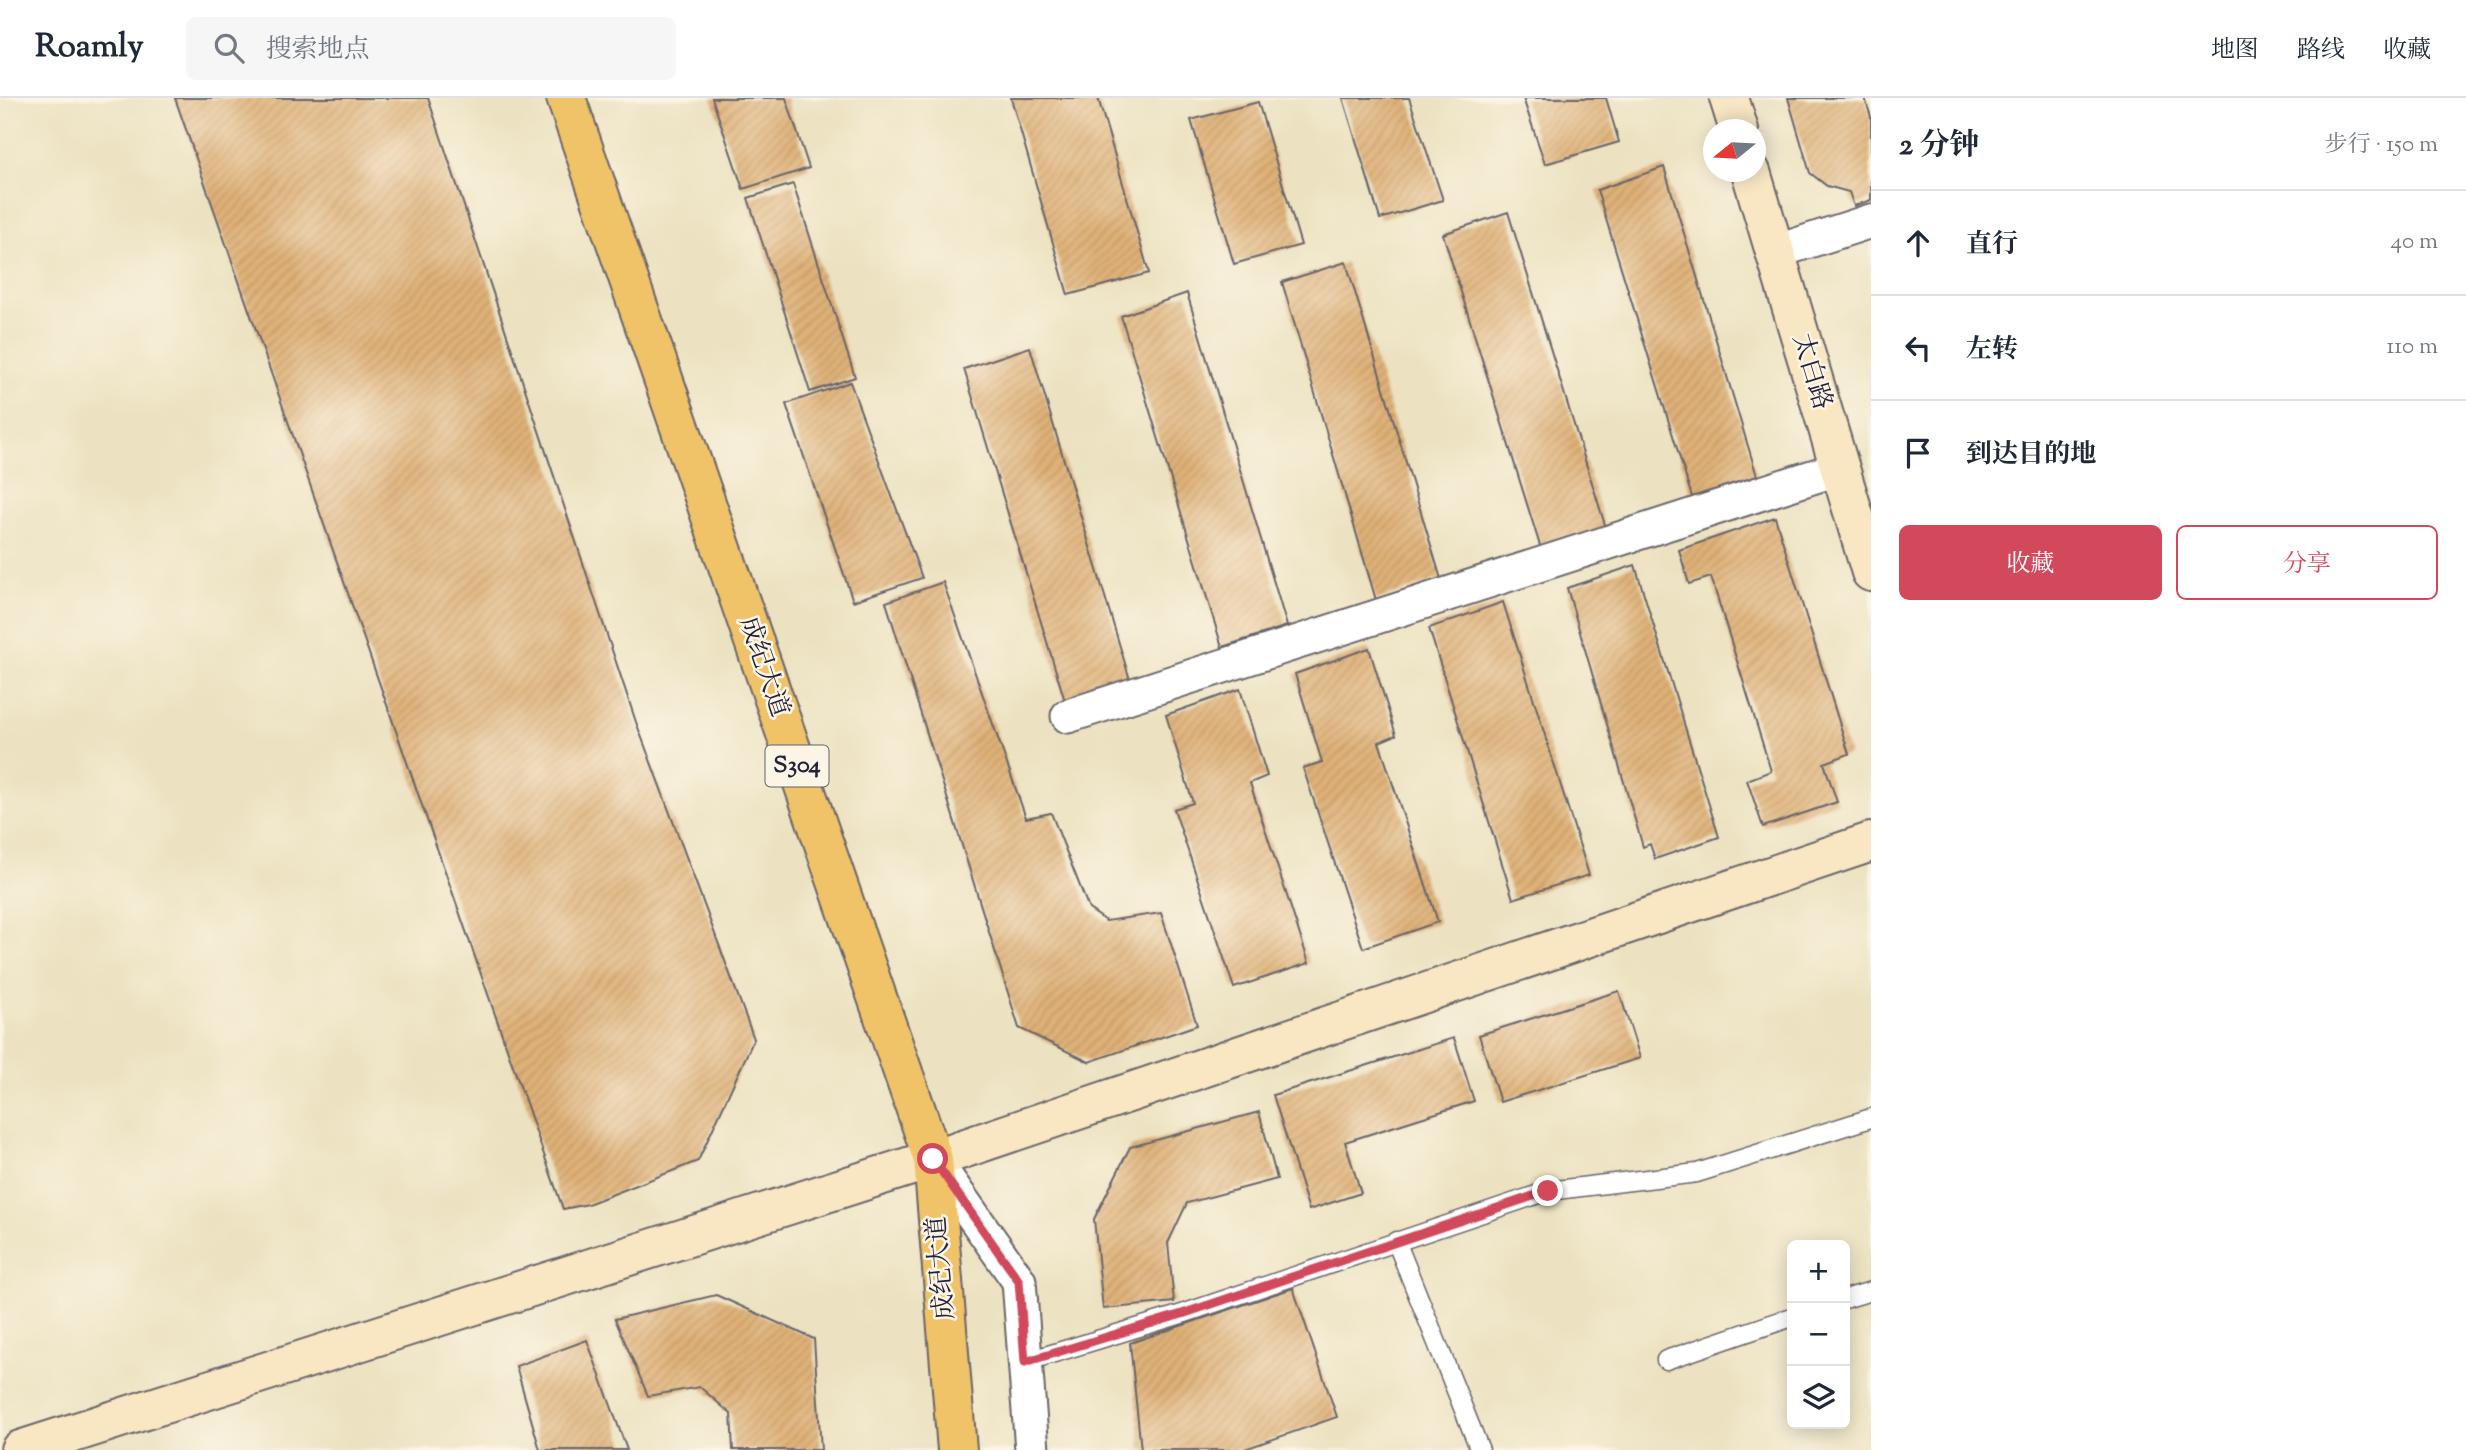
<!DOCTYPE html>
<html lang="zh">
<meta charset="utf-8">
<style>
body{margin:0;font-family:"Sorts Mill Goudy","Noto Serif SC",serif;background:#f6f6f7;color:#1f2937}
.controls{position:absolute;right:21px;bottom:21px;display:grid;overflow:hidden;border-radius:10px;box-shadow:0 4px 18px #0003}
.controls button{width:63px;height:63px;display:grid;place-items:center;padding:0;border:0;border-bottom:2px solid #e0e1e3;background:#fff;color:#1f2937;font:35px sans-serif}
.compass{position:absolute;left:1703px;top:21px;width:63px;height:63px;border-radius:50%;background:#fff;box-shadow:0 4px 18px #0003;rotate:252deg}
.stop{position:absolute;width:21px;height:21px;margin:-16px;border:5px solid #d1495b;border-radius:50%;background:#fff}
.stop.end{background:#d1495b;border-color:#fff;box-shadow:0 2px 7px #0008}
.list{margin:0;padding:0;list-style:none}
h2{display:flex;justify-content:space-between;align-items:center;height:91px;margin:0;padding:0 28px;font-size:30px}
h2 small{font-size:23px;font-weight:400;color:#747a83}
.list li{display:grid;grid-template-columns:46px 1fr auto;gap:21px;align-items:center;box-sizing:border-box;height:105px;padding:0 28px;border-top:2px solid #e0e1e3}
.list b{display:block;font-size:26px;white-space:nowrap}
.list em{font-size:23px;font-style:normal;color:#747a83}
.actions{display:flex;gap:14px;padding:21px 28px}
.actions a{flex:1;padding:16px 0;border:2px solid #d1495b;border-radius:10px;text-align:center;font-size:24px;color:#d1495b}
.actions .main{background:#d1495b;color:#fff}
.icon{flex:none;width:38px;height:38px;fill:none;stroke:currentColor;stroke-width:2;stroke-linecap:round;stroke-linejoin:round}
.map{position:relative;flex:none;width:1871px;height:1352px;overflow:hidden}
header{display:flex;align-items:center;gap:42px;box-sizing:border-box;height:98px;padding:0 35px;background:#fff;border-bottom:2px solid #e0e1e3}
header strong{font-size:33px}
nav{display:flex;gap:38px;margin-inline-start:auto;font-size:24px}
.search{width:490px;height:63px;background:#f6f6f7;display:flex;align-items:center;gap:18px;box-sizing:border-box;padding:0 24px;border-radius:10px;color:#747a83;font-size:26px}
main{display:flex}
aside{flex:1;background:#fff}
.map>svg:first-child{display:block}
.building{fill:url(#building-hatch)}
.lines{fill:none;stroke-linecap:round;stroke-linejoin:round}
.service-casing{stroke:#69656a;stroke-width:21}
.minor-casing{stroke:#69656a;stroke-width:37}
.secondary-casing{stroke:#69656a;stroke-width:42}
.primary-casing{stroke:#69656a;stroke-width:42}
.service{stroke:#fff;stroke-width:18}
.minor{stroke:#fff;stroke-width:33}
.secondary{stroke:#f9e7c3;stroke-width:38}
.primary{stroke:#f1c369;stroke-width:38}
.route{stroke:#d1495b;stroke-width:9}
.labels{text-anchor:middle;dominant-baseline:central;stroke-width:5;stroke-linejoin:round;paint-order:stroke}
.shield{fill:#fcf5e5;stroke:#63616e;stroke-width:2}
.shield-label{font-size:24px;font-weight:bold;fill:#22223b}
.street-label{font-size:26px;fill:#22223b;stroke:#fcf5e5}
</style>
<header>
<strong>Roamly</strong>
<div class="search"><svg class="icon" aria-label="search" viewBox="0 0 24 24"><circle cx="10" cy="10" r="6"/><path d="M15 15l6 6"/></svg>搜索地点</div>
<nav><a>地图</a><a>路线</a><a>收藏</a></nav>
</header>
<main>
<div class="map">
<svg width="1871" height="1352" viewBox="0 0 1871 1352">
<defs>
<pattern id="building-hatch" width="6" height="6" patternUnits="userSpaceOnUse" patternTransform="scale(1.75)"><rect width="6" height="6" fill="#dfb177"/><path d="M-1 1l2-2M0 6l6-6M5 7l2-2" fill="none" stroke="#bf9868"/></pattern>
</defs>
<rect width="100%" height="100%" fill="#fcf5e5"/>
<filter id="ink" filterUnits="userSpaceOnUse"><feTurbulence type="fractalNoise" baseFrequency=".0143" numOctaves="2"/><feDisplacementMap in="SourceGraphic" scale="14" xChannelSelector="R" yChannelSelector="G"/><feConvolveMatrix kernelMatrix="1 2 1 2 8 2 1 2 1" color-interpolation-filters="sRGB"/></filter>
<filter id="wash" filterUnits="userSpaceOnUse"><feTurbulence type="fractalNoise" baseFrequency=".00686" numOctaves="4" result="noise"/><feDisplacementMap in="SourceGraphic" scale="28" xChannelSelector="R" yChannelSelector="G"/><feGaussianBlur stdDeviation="1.57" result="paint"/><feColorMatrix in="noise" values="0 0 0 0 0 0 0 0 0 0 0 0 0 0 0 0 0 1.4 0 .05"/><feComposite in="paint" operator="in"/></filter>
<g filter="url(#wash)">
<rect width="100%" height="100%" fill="#ece2c1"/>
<g id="blocks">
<g class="building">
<path d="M175 0H428L636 624 754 941 698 1063 588 1106 563 1111Z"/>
<path d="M712 0H786L809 70 743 91Z"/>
<path d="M1011 0H1098L1149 175 1068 197Z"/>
<path d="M1343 0H1409L1443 102 1380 121Z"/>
<path d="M1523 0H1606L1619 44 1545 66Z"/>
<path d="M1788 0H1865L1871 19V102L1854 108 1849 94 1827 88 1810 75Z"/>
<path d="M1258 4 1301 147 1234 166 1191 22Z"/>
<path d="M1664 69 1757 378 1692 399 1597 92Z"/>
<path d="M793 86 855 279 810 294 748 100Z"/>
<path d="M1508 114 1606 430 1541 451 1443 136Z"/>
<path d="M1346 164 1441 481 1376 502 1282 184Z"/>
<path d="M1187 195 1287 528 1222 549 1121 218Z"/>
<path d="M1030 249 1130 582 1065 603 964 271Z"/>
<path d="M850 284 922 480 853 503 786 306Z"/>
<path d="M1775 419 1849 656 1824 665 1837 704 1763 729 1747 682 1771 673 1711 479 1689 486 1679 452Z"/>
<path d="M1635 467 1719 739 1655 761 1650 746 1643 749 1567 490Z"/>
<path d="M943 484 1026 720 1051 715 1089 811 1106 823 1161 815 1197 927 1089 964 1019 930 886 504Z"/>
<path d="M1503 504 1589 777 1513 801 1429 530Z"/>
<path d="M1369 550 1396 637 1379 644 1438 824 1363 850 1303 670 1322 664 1295 576Z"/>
<path d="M1240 591 1267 678 1250 685 1309 865 1234 890 1174 711 1193 705 1166 617Z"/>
<path d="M1619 893 1640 960 1500 1004 1479 937Z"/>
<path d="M1454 940 1474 1003 1345 1044 1361 1095 1309 1112 1273 997Z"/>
<path d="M1259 1014 1277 1081 1187 1105 1168 1145 1174 1204 1103 1211 1094 1121 1130 1049Z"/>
<path d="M1293 1190 1337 1319 1242 1352H1141L1130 1245Z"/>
<path d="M716 1197 814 1241 821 1352H733L731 1316 700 1289 648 1298 615 1221Z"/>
<path d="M587 1242 627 1352H540L516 1268Z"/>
</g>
</g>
</g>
<g filter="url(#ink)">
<use href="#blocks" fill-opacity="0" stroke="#69656a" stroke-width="2"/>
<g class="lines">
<defs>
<g id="service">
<path d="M1396 1143 1480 1352"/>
<path d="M1845 1201 1871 1193"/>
<path d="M1666 1262 1792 1219"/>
<path d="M1025 1264 1182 1216 1548 1093 1697 1075 1871 1020"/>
</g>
<g id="minor">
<path d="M1775 154 1871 123"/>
<path d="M1068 618 1840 370"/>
<path d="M933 1061 1019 1183 1032 1352"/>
</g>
<g id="secondary">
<path d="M1729 0 1739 32"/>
<path d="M1751 74 1871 474"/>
<path d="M20 1352 933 1061 1871 744"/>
</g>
<path id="primary" d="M566 0 933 1061 957 1352"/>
</defs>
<use href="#service" class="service-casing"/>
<use href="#minor" class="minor-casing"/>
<use href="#secondary" class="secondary-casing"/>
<use href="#primary" class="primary-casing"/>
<use href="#service" class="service"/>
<use href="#minor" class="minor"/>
<use href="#secondary" class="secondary"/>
<use href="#primary" class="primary"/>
</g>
</g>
<g class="lines" filter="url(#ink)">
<path class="route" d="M933 1061 1019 1183 1025 1264 1182 1216 1548 1093"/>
</g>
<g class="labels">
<rect class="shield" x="765.5" y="647.5" width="63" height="41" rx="5"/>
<g class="shield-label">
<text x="797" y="668">S304</text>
</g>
<g class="street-label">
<text transform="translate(1811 274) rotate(73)">太白路</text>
<text transform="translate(763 569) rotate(71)">成纪大道</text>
<text transform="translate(942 1170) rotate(-95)">成纪大道</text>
</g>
</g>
</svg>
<div class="controls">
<button>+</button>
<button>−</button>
<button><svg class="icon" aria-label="layers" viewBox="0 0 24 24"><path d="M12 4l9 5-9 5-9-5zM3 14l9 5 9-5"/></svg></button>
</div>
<svg class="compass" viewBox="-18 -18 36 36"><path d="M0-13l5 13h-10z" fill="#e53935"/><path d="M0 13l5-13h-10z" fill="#747a83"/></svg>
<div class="stop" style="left:933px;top:1061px"></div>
<div class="stop end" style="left:1548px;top:1093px"></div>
</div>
<aside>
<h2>2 分钟<small>步行 · 150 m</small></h2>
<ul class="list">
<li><svg class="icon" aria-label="ahead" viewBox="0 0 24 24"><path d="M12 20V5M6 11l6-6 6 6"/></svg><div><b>直行</b></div><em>40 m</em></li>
<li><svg class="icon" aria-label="left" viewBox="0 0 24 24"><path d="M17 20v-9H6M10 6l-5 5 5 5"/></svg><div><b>左转</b></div><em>110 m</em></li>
<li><svg class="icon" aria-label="arrive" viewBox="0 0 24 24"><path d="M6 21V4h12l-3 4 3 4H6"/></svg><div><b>到达目的地</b></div></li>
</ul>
<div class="actions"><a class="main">收藏</a><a>分享</a></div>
</aside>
</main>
